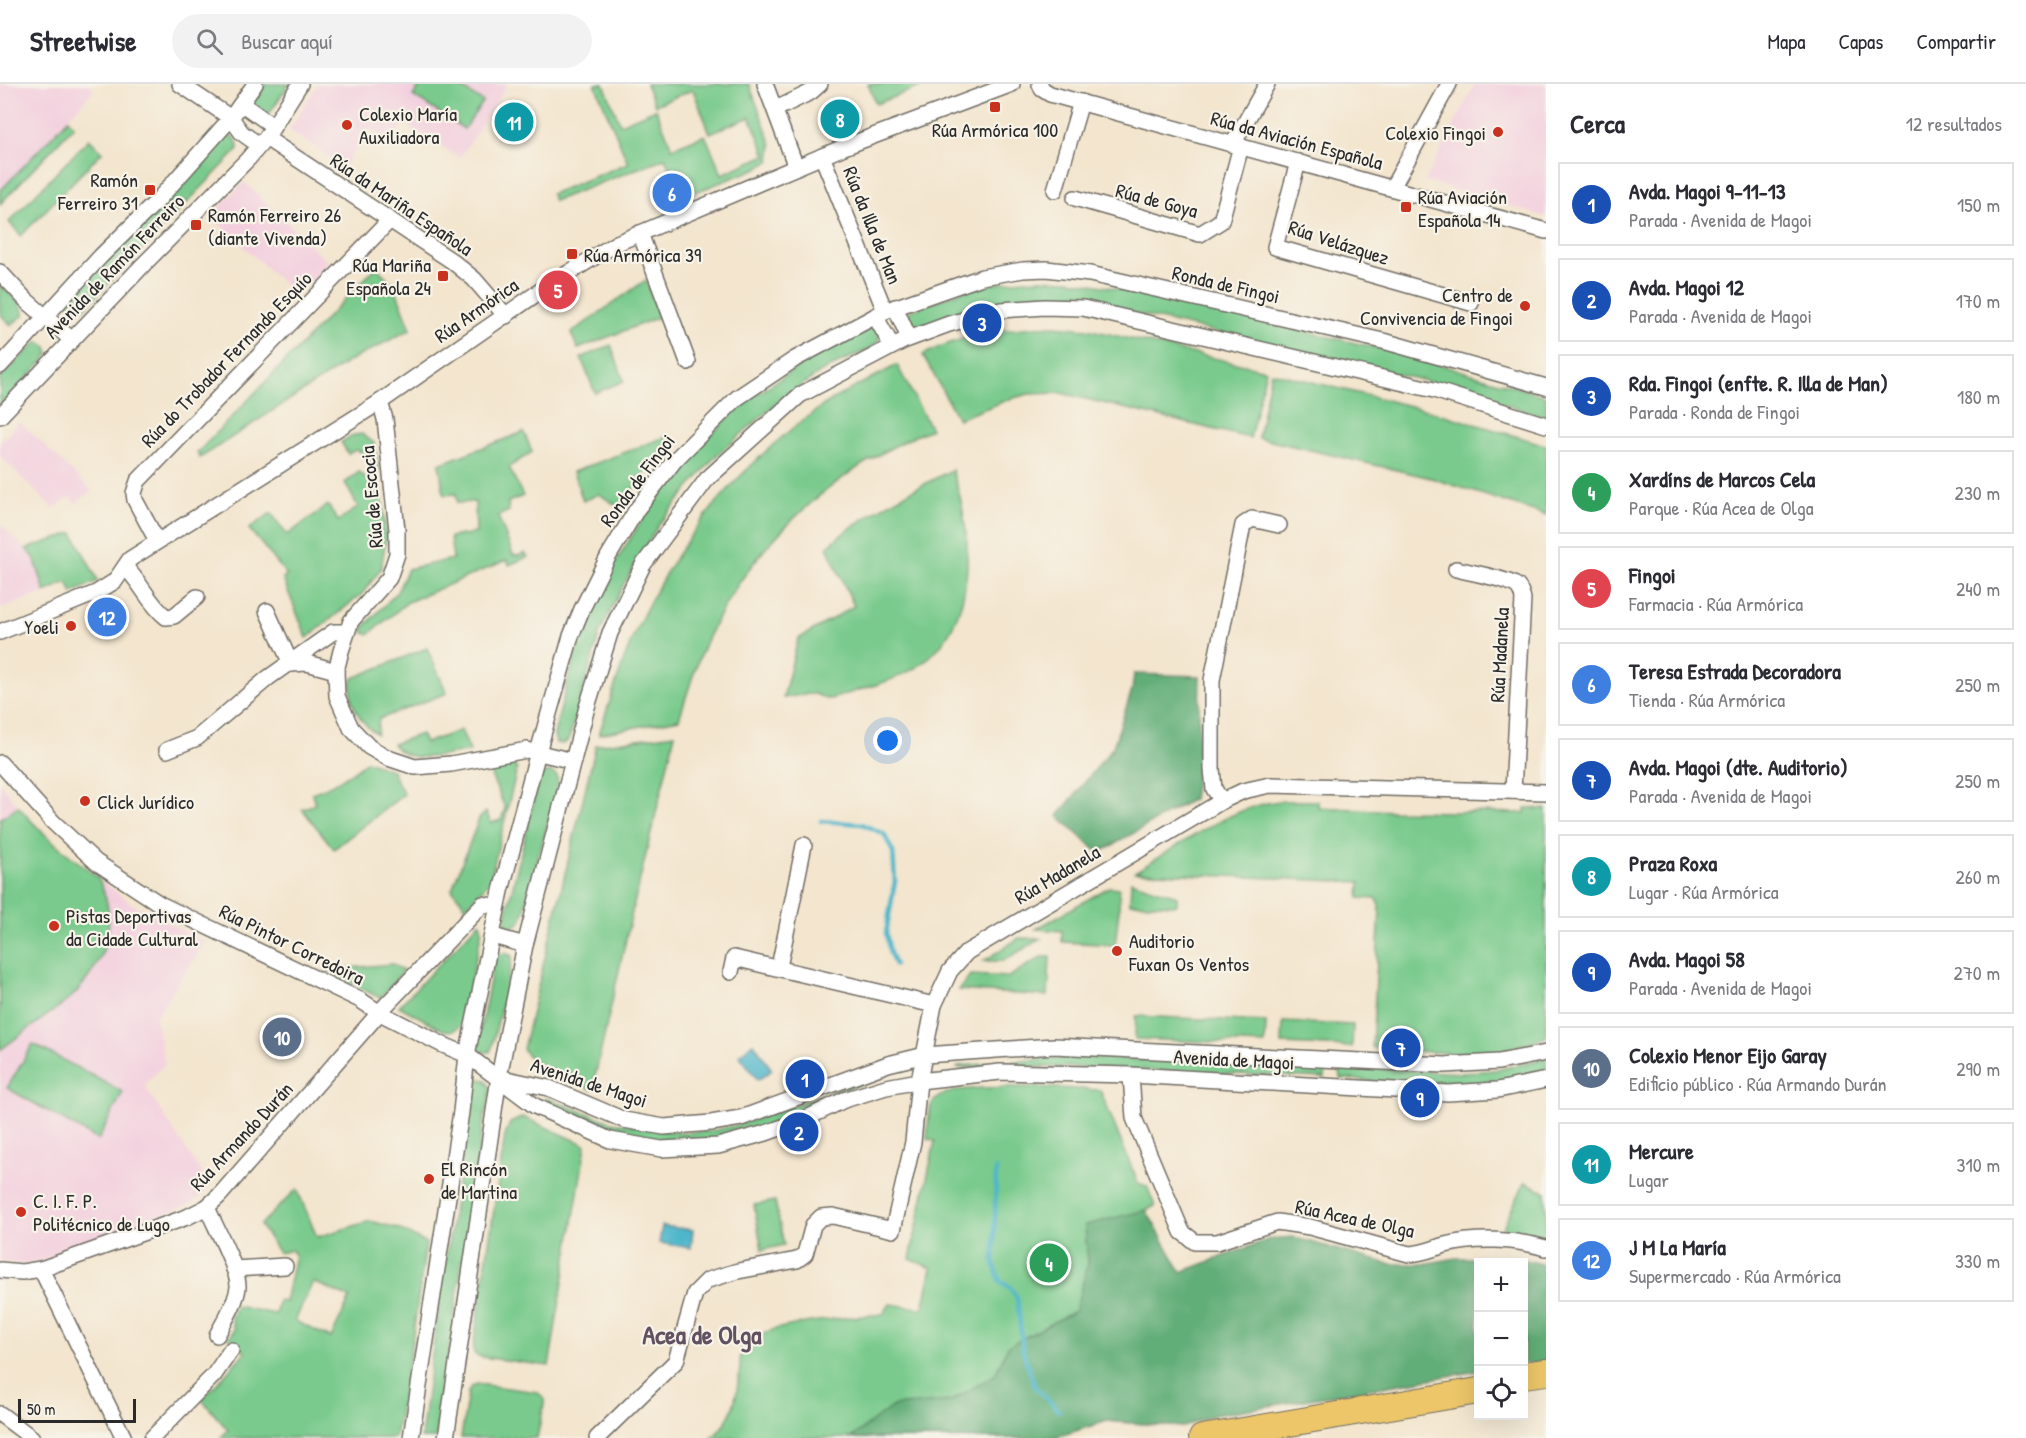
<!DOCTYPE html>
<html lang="es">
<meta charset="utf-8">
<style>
body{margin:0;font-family:"Patrick Hand",sans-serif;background:#f2f2f3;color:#2b2b33}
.controls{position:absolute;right:18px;bottom:18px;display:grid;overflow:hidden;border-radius:0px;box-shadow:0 6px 24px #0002}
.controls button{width:54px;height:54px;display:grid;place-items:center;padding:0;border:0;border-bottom:2px solid #e1e1e2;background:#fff;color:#2b2b33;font:30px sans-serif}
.scale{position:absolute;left:18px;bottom:15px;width:118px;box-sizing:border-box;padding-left:6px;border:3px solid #2b2b2b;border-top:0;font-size:16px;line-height:21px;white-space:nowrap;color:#2b2b2b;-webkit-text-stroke:4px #f7f3e8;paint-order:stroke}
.you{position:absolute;left:888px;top:657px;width:21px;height:21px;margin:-15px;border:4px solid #fff;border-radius:50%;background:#1a73e8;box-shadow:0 0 0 9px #1a73e833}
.badge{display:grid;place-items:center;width:39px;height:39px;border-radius:50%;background:#c8321e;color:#fff;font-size:20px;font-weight:700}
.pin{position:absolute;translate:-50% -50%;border:3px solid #fff;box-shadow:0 2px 6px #0006}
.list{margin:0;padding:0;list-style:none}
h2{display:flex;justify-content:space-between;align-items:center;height:78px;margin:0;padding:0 24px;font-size:26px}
h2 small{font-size:20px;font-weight:400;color:#7c7c81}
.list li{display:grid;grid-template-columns:39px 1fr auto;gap:18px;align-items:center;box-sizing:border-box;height:84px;margin:0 12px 12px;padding:0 12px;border:2px solid #e1e1e2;border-radius:0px}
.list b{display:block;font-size:22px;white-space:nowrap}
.list p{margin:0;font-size:20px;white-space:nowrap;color:#7c7c81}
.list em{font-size:20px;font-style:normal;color:#7c7c81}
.icon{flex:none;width:33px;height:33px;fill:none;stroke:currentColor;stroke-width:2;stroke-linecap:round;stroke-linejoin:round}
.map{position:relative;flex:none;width:1546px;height:1354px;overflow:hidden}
header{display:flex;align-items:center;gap:36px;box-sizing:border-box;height:84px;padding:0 30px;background:#fff;border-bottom:2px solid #e1e1e2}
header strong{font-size:28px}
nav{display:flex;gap:33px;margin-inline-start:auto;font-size:21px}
.search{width:420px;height:54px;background:#f2f2f3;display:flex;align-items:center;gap:15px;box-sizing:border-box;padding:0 21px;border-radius:33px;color:#7c7c81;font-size:22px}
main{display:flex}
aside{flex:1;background:#fff}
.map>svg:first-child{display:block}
.built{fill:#f3cfde}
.green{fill:#79ca8c;stroke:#527a5c;stroke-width:1.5;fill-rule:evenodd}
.forest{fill:#62ae78;stroke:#466c52;stroke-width:1.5}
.water{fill:#4db6ca;stroke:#3c707a;stroke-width:1.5}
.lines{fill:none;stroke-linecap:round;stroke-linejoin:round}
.stream{stroke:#4db6ca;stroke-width:4.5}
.minor-casing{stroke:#716c64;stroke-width:18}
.trunk-casing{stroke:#716c64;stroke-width:28}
.minor{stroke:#fff;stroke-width:15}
.trunk{stroke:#ecc669;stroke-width:26}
.poi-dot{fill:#c8321e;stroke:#f7f3e8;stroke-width:2}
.labels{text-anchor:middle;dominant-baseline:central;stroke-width:4.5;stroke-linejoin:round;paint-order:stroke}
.poi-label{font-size:20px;fill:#2b2b2b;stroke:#f7f3e8;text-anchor:start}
.street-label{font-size:20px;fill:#2b2b2b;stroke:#f7f3e8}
.district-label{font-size:26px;font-weight:bold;fill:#615161;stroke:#f7f3e8}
</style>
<header>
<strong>Streetwise</strong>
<div class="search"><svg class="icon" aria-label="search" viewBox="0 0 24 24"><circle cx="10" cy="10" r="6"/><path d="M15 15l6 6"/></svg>Buscar aquí</div>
<nav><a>Mapa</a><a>Capas</a><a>Compartir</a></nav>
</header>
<main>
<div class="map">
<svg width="1546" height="1354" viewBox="0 0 1546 1354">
<rect width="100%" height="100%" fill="#f7f3e8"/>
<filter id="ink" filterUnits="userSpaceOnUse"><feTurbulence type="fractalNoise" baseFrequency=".0167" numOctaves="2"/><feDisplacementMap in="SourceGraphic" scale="12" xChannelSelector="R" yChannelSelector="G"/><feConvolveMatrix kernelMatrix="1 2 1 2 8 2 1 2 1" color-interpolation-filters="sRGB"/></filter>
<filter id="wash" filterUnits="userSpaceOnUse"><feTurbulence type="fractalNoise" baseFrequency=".008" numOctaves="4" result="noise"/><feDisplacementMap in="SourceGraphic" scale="24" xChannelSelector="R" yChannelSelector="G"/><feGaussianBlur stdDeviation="1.35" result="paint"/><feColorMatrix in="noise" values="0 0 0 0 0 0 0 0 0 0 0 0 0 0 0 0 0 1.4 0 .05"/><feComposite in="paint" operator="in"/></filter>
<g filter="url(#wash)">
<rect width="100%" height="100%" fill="#f3e5ce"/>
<g class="built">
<path d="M0 0H88L94 6 0 107Z"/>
<path d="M318 0H508L460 74 404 39 391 58 368 44 344 83 289 46Z"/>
<path d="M1475 0H1546V133L1425 97Z"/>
<path d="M244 98 329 179 306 203H287L211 132Z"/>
<path d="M19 337 92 407 89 409 75 420 70 413 54 425 0 372V359Z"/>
<path d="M0 440 34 473 45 508 0 525Z"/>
<path d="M0 699 18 722 0 735Z"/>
<path d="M98 795 132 820 205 858 155 934 165 980 144 1001 210 1102 200 1113 188 1121 56 1173 32 1179 16 1180 0 1178V966L68 917 84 899 95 884 106 860 109 838 106 816Z"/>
</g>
<g class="green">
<path d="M265 0H289L269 30 251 19Z"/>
<path d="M421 0H456L483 18 464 45 413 12Z"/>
<path d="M595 0H604L620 40 656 25 672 64 705 51 722 90 766 71 750 33 710 49 693 6 655 21 646 0H749L772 61 770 76 760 83 683 113 665 74 554 117 551 110 628 79Z"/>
<path d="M868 0H927L876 20Z"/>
<path d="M68 35 74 42 0 120V107Z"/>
<path d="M228 51 235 54 238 62V66L85 224 77 227 66 219 221 57Z"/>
<path d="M89 55 102 68 21 152 9 138Z"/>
<path d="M376 183 394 201 411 245 346 279 200 374 197 369Z"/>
<path d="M1038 195 1070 196 1125 206 1408 271 1546 312V333L1439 300 1099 221 1049 216 1004 219 959 229 922 242 914 243 907 233 908 228 965 206 1002 198Z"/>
<path d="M646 196 659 233 578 265 571 249Z"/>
<path d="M0 200 21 221 24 231 11 241 0 230Z"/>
<path d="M1054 242 1087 245 1266 286 1250 354 1061 309 1029 310 1010 315 958 335 923 271C964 249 1009 244 1054 242Z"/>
<path d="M866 244H874L880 250 878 258 871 264 824 286 778 318 714 374 659 440 625 498 600 548 569 655 564 660 556 659 554 651 568 595 585 540 606 493 642 436 685 376 744 319 804 279Z"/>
<path d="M38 257 47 263 49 268 46 274 0 322V294Z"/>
<path d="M611 261 624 297 595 309 581 274Z"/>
<path d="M897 281 931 345C835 385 753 458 708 553 696 579 688 608 679 635L599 650C611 615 621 579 636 546 678 455 739 381 821 323 844 307 872 295 897 281Z"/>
<path d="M1271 288 1427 326 1546 361V431L1431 394 1258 354Z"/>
<path d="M524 348 532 368 509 383 523 412 508 418 509 427 498 432 513 471 518 472 525 469 528 473 509 481 507 476 408 518 369 550 364 549 363 546 364 543 397 508 408 485 453 475 450 453 476 449 475 418 457 419 456 410 444 411 439 380Z"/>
<path d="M362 350 374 359 379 387 374 385 360 367 355 366 348 370 341 358 354 351Z"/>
<path d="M665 353 670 357 619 423 599 410 583 417 573 388Z"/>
<path d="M952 386C973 447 980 537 921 580 908 590 891 596 876 601 866 603 836 615 828 615 823 615 819 611 815 610 805 609 793 613 783 614L798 555 854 522 827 463C864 430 908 408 952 386Z"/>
<path d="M359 388 382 408 386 456 381 485 362 510 307 554 283 495 287 491 249 445 271 429 287 451 328 421 338 437 358 423 345 399Z"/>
<path d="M73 449 98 497 72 509 67 498 45 508 34 473 26 465Z"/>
<path d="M427 564 447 609 379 635 377 650C360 639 345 615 353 594Z"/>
<path d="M461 646 470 667C449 671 406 682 393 660L421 650 425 659Z"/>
<path d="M675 650 633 824 592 1006 530 975 523 965 596 661Z"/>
<path d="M367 677 394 687 393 690 404 710 334 765 302 725 315 720 312 709C333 702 350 691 367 677Z"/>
<path d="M512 680 517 685 490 797 466 823 452 805 479 735 486 728 491 739 501 736 505 724 488 684Z"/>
<path d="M551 688 557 692 558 700 523 831 521 837 514 843 508 842 505 837 506 831 538 699 541 690Z"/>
<path d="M1282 717H1318V723L1393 727 1525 729V724L1546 725V953C1533 958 1520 962 1506 965 1463 974 1416 966 1372 964L1380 825 1377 815 1359 814 1360 798 1135 788C1177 763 1234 720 1282 717Z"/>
<path d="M18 722C32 739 48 754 64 767 75 776 87 784 97 793 102 800 105 811 107 819 115 857 95 892 67 917L0 966V735Z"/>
<path d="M1131 797 1177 812V821L1130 819Z"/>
<path d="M1109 803 1119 804V826L1115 861 1062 858V847L1036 845Z"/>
<path d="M480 838 482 846 462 939C457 947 451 948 443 946L399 922Z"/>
<path d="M1019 854 1041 855 1003 877H984Z"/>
<path d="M505 869 512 872 511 882 492 963 490 968H483L478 966V958L495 871Z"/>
<path d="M1041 873H1050L1048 912 959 906 970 891 1009 893Z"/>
<path d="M393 880 403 887 380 914 325 886Z"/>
<path d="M1136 932 1266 938 1265 960 1135 955Z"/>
<path d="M1283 938 1353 941 1352 963 1282 960Z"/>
<path d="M33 960 123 1008 98 1056 7 1004Z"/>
<path d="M1070 973 1325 982V994L1069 983 957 984 959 982Z"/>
<path d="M1546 974V986C1480 1009 1408 998 1340 995V983L1464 989 1501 985Z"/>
<path d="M880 990 881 993 842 1007 808 1022 772 1041 718 1058 663 1059 624 1052 600 1045 542 1019 545 1014 611 1038 681 1049 711 1047 742 1040Z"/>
<path d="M479 995 486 996 491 1005 482 1044 436 1354H421L439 1219 473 1003Z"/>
<path d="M1006 1003H1034L1100 1006 1138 1099 1147 1102 1155 1122 1146 1126 1181 1188 1183 1343 1107 1337 1059 1352 1057 1354H712C736 1331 736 1314 740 1283 740 1277 740 1270 742 1264 751 1239 857 1233 883 1230L890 1220 923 1225 932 1184 910 1175 935 1057 927 1055C928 1045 928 1031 931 1022 939 1001 987 1005 1006 1003Z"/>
<path d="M523 1033 586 1061 549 1282 482 1273 475 1271 473 1266 505 1052 510 1039Z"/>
<path d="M1525 1098 1546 1108V1154L1502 1145Z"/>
<path d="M297 1105 317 1153 370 1137 397 1144 426 1159 412 1258 395 1354H220L228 1346 202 1316 245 1268 229 1254 234 1246 231 1234 236 1222 275 1230 279 1216 285 1218 295 1171 292 1166 279 1169 260 1141ZM313 1198 350 1214 331 1254 295 1237Z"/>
<path d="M775 1117 784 1161 762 1166 754 1121Z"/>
<path d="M477 1300 537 1308 544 1314V1321L537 1354H461L468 1308 471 1303Z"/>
</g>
<g class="forest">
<path d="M1134 590 1200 592 1198 681 1193 715 1099 769 1058 732 1113 663 1132 606Z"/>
<path d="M1146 1126 1181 1188 1270 1155 1293 1153 1389 1180H1423L1456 1174H1517L1546 1181V1277L1524 1280V1178H1478V1287L1215 1331 1183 1343 1107 1337 1059 1352 1057 1354H851L893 1322 951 1317 995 1291 1008 1262 1075 1227 1088 1180 1085 1141Z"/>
</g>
<g class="water">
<path d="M754 959 772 986 758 996 739 971Z"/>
<path d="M662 1142 693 1146 691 1164 659 1159Z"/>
</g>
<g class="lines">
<g class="stream">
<path d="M821 737 862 740 884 750 893 768 895 797 886 849 890 869 895 881"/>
<path d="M996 1085 994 1179 1000 1198 1010 1203 1017 1214 1023 1267 1035 1303 1059 1327"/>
</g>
</g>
</g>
<g filter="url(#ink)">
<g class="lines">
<defs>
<g id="minor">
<path d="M180 0 231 34 242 49 259 61"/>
<path d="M765 0 796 83"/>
<path d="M1040 0 1042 5 1050 10 1546 147"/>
<path d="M242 20 273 42"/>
<path d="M776 25 811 8 820 0"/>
<path d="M266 54 452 177 474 195 506 232"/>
<path d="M1233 60 1267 0"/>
<path d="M822 72 885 227"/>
<path d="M1298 78 1275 163 1471 219"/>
<path d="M1392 104 1449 0"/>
<path d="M1055 106 1081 18"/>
<path d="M1075 114 1200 150 1221 137 1241 62"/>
<path d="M640 149 688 278"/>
<path d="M0 188 26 216 72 256"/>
<path d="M895 223 909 254"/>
<path d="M875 232 892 262"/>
<path d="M0 282 101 172 157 117 231 34 255 0"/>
<path d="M380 318 385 335 397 446V470L389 494 351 537 341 567 336 587 337 612 351 644 369 663 388 674 415 683 451 680 527 666 573 677"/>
<path d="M0 332 143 181 248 75 266 54 300 0"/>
<path d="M157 457 135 416 134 409 138 397 390 136"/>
<path d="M125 483C141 498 149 520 166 533L174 532 197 513"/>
<path d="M1456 485C1469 488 1508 495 1517 502 1521 506 1522 510 1523 515L1513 707"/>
<path d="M267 527 291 580"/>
<path d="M0 548 96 509 115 497 130 475 380 318 549 201 617 159 844 63 1012 0"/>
<path d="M291 580 307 579 336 587"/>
<path d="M167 666 197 654 268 594 333 548H347"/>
<path d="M0 679 53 738 96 778 160 820 360 916 380 929 441 960 467 971 535 1022 610 1056 661 1065 718 1062 766 1049 805 1035 844 1016 886 1003 919 997 1000 988 1131 991 1448 1009 1498 1006 1546 996"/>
<path d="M1222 717 1214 705 1212 685V596L1243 441 1252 435 1279 441"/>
<path d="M493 852 525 861"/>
<path d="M779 883 804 761"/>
<path d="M731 888 734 874 934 921"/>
<path d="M1131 991 1134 1034 1182 1148 1195 1158H1217L1277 1138 1310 1143 1409 1170C1425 1169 1431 1165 1445 1161 1477 1153 1514 1155 1546 1164"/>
<path d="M502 994 549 1004 624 1036 664 1043 711 1039 741 1034 888 980 925 971 1054 962 1445 981 1499 978 1546 969"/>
<path d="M207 1123C214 1141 239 1185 238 1203 237 1217 224 1238 217 1251"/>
<path d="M41 1185 124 1354"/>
<path d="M234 1185 285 1182"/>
<path d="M0 1186 22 1188 41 1185 187 1133 207 1123 219 1112 387 920 483 820 488 821"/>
<path d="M0 1330 32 1354"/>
<path d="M152 1354 214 1291 231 1266"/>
<path d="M411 1354 461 1028 467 971 501 807 538 668 571 552 582 525 608 473 637 425 675 376 737 314 795 275 885 227 982 193 1023 186 1046 185 1090 190 1387 258 1546 303"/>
<path d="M446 1354 499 993 525 861 587 623 610 549 643 481 707 395 800 311 903 257 949 240 1001 226 1044 223 1083 224 1434 306 1546 341"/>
<path d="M597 1354 676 1277 695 1209 708 1196 738 1187 797 1176 805 1170 813 1141 821 1133 833 1132 893 1146 913 1058 919 997 934 921 950 887 967 868 1222 717 1243 707 1270 701 1546 708"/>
</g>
<g id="trunk">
<path d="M1524 1291 1546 1288"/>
<path d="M1202 1354 1478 1307"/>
</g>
</defs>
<use href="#minor" class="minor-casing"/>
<use href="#trunk" class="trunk-casing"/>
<use href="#minor" class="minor"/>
<use href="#trunk" class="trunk"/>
</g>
</g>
<g class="poi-dot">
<rect x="989" y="17" width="12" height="12" rx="3"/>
<circle cx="347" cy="41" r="6"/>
<circle cx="1498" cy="48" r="6"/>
<rect x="144" y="100" width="12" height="12" rx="3"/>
<rect x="1400" y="117" width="12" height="12" rx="3"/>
<rect x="190" y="135" width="12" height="12" rx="3"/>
<rect x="566" y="164" width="12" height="12" rx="3"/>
<rect x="437" y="186" width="12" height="12" rx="3"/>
<circle cx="1525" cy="222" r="6"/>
<circle cx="71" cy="542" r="6"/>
<circle cx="85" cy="717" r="6"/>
<circle cx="54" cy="842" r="6"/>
<circle cx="1117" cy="867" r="6"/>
<circle cx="429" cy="1095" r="6"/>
<circle cx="21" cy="1128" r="6"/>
</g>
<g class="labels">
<g class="poi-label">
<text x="359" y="29">Colexio María<tspan x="359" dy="23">Auxiliadora</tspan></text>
<text x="995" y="45" text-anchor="middle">Rúa Armórica 100</text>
<text x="1486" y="48" text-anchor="end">Colexio Fingoi</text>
<text x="138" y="95" text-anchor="end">Ramón<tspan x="138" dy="23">Ferreiro 31</tspan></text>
<text x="1418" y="112">Rúa Aviación<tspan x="1418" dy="23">Española 14</tspan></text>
<text x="208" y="130">Ramón Ferreiro 26<tspan x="208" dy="23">(diante Vivenda)</tspan></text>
<text x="584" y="170">Rúa Armórica 39</text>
<text x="431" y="180" text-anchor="end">Rúa Mariña<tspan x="431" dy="23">Española 24</tspan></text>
<text x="1513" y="210" text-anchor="end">Centro de<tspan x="1513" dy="23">Convivencia de Fingoi</tspan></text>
<text x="59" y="542" text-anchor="end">Yoeli</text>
<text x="97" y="717">Click Jurídico</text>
<text x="66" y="831">Pistas Deportivas<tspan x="66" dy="23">da Cidade Cultural</tspan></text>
<text x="1129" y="856">Auditorio<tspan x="1129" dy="23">Fuxan Os Ventos</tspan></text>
<text x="441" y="1084">El Rincón<tspan x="441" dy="23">de Martina</tspan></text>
<text x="33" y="1116">C. I. F. P.<tspan x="33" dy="23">Politécnico de Lugo</tspan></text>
</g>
<g class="street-label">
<text transform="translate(1297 56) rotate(15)">Rúa da Aviación Española</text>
<text transform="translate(1157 116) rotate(15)">Rúa de Goya</text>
<text transform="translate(402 120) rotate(34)">Rúa da Mariña Española</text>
<text transform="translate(873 141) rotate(68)">Rúa da Illa de Man</text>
<text transform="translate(1339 158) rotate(18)">Rúa Velázquez</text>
<text transform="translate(114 182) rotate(-46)">Avenida de Ramón Ferreiro</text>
<text transform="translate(1226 200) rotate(13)">Ronda de Fingoi</text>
<text transform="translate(476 226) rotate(-35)">Rúa Armórica</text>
<text transform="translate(226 275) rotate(-46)">Rúa do Trobador Fernando Esquío</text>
<text transform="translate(637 396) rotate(-53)">Ronda de Fingoi</text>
<text transform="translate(371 413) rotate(-95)">Rúa de Escocia</text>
<text transform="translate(1499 571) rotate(-87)">Rúa Madanela</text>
<text transform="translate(1057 790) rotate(-31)">Rúa Madanela</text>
<text transform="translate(292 860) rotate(26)">Rúa Pintor Corredoira</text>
<text transform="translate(1234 975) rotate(3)">Avenida de Magoi</text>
<text transform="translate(589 998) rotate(18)">Avenida de Magoi</text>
<text transform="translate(241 1052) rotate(-47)">Rúa Armando Durán</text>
<text transform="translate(1355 1134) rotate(12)">Rúa Acea de Olga</text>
</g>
<g class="district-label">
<text x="702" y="1250">Acea de Olga</text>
</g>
</g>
</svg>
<div class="controls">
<button>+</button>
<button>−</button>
<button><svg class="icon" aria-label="locate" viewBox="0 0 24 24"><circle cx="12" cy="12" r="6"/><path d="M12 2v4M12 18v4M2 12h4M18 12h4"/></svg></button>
</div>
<div class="scale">50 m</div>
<div class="you"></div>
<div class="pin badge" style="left:805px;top:995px;background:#1a4fb4">1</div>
<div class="pin badge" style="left:799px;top:1048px;background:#1a4fb4">2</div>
<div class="pin badge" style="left:982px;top:239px;background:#1a4fb4">3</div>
<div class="pin badge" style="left:1049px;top:1179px;background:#2e9e5b">4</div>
<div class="pin badge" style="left:558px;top:206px;background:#e0444e">5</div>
<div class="pin badge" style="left:672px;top:109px;background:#3f7fe0">6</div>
<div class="pin badge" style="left:1401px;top:964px;background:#1a4fb4">7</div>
<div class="pin badge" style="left:840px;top:35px;background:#0f9aa8">8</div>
<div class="pin badge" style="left:1420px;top:1014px;background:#1a4fb4">9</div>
<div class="pin badge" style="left:282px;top:953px;background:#5c6f8a">10</div>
<div class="pin badge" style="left:514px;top:38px;background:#0f9aa8">11</div>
<div class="pin badge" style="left:107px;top:533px;background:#3f7fe0">12</div>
</div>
<aside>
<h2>Cerca<small>12 resultados</small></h2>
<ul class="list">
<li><span class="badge" style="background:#1a4fb4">1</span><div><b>Avda. Magoi 9-11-13</b><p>Parada · Avenida de Magoi</p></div><em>150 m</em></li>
<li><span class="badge" style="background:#1a4fb4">2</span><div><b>Avda. Magoi 12</b><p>Parada · Avenida de Magoi</p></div><em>170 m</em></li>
<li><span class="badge" style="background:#1a4fb4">3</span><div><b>Rda. Fingoi (enfte. R. Illa de Man)</b><p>Parada · Ronda de Fingoi</p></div><em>180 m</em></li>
<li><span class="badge" style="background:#2e9e5b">4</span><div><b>Xardíns de Marcos Cela</b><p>Parque · Rúa Acea de Olga</p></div><em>230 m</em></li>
<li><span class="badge" style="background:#e0444e">5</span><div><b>Fingoi</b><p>Farmacia · Rúa Armórica</p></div><em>240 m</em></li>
<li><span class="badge" style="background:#3f7fe0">6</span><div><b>Teresa Estrada Decoradora</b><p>Tienda · Rúa Armórica</p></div><em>250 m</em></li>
<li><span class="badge" style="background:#1a4fb4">7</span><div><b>Avda. Magoi (dte. Auditorio)</b><p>Parada · Avenida de Magoi</p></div><em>250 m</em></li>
<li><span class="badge" style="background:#0f9aa8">8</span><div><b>Praza Roxa</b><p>Lugar · Rúa Armórica</p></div><em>260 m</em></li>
<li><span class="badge" style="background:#1a4fb4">9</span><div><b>Avda. Magoi 58</b><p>Parada · Avenida de Magoi</p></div><em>270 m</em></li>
<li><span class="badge" style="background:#5c6f8a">10</span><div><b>Colexio Menor Eijo Garay</b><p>Edificio público · Rúa Armando Durán</p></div><em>290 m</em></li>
<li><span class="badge" style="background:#0f9aa8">11</span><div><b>Mercure</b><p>Lugar</p></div><em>310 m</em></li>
<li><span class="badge" style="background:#3f7fe0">12</span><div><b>J M La María</b><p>Supermercado · Rúa Armórica</p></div><em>330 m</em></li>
</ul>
</aside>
</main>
